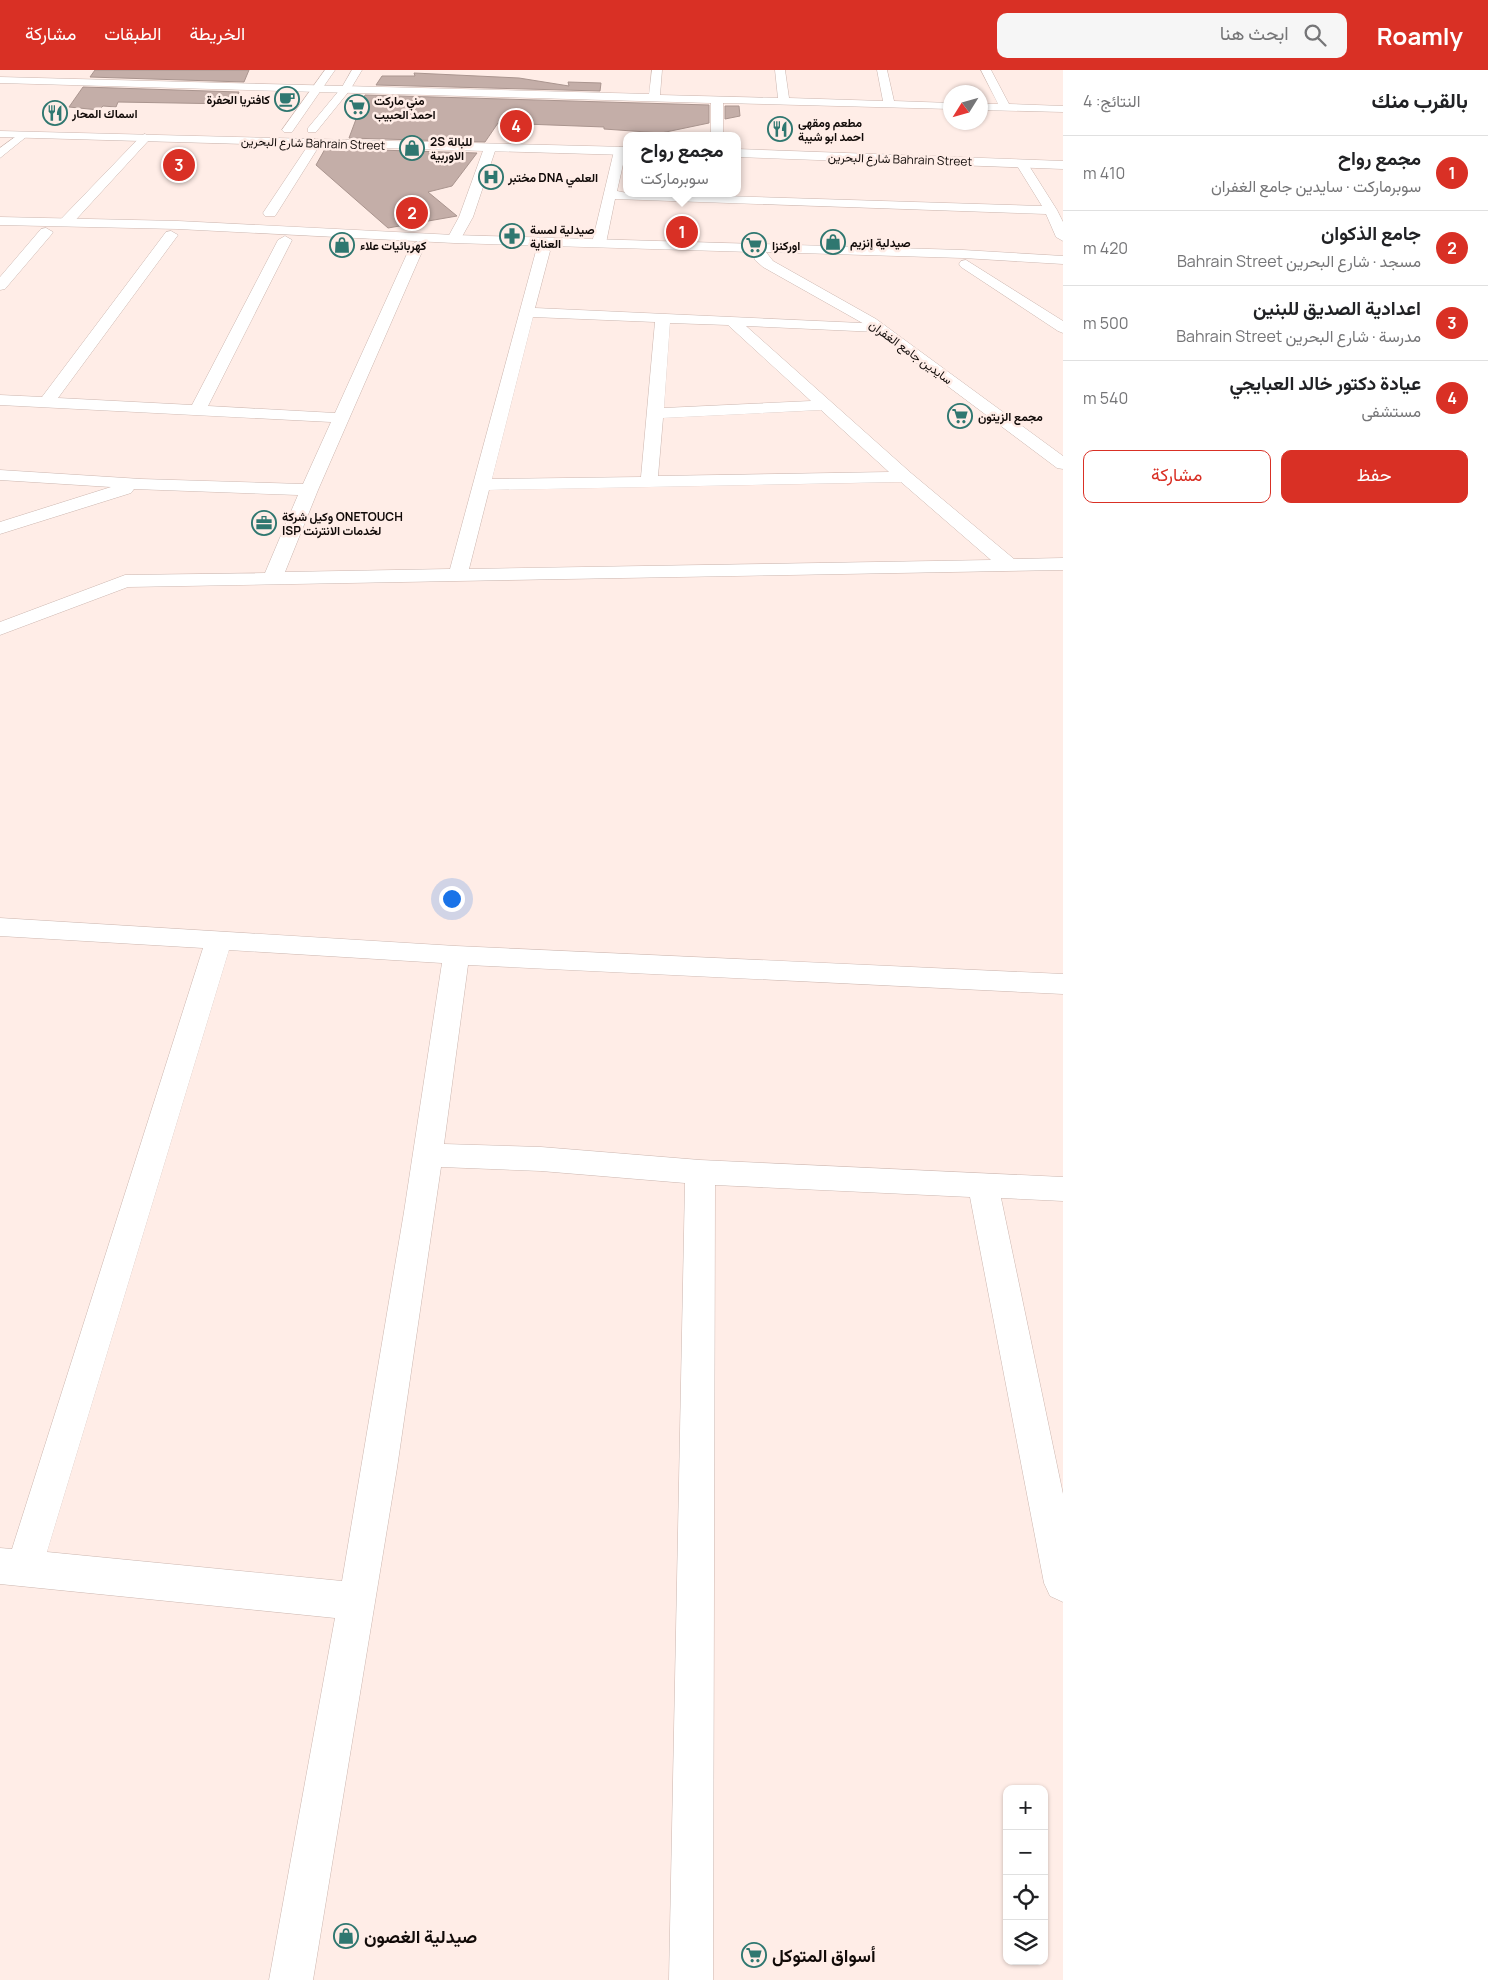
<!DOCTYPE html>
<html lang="ar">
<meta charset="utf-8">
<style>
body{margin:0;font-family:Manrope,Vazirmatn,sans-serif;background:#f6f6f6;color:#202124;direction:rtl}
.controls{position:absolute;right:15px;bottom:15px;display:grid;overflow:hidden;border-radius:10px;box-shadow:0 1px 4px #0004}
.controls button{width:45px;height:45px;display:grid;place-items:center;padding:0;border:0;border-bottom:1px solid #e0e0e0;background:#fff;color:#202124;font:25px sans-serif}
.compass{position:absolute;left:943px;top:15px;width:45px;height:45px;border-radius:50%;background:#fff;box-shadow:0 1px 4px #0004;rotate:233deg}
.you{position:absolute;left:451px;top:828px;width:18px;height:18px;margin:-12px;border:4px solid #fff;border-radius:50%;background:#1a73e8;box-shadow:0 0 0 8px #1a73e833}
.badge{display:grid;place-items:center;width:32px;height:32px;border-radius:50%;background:#d93025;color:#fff;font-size:16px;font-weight:700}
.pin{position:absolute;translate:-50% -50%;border:2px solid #fff;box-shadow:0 1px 5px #0006}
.popup{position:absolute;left:623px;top:62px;width:118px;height:65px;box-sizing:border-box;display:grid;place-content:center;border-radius:10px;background:#fff;filter:drop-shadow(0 1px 4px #0005);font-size:16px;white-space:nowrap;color:#757577}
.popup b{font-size:19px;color:#202124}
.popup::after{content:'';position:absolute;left:50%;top:100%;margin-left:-10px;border:10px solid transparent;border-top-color:#fff}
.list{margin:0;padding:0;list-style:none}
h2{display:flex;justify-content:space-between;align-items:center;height:65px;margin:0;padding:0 20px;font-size:21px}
h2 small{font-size:16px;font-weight:400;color:#757577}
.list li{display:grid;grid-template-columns:32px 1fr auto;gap:15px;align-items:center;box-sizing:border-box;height:75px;padding:0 20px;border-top:1px solid #e0e0e0}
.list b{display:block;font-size:19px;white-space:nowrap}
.list p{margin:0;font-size:16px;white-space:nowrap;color:#757577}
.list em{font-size:16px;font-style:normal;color:#757577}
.actions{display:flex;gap:10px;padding:15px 20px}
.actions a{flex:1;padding:11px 0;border:1px solid #d93025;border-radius:10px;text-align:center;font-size:18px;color:#d93025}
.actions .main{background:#d93025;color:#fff}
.icon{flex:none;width:28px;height:28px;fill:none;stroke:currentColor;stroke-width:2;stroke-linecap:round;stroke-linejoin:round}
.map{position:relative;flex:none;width:1063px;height:1910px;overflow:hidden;direction:ltr}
header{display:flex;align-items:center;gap:30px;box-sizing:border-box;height:70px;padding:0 25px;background:#d93025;color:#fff}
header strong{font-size:24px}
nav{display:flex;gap:28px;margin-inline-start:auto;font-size:18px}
.search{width:350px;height:45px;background:#f6f6f6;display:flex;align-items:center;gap:12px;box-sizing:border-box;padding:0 18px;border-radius:10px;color:#757577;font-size:19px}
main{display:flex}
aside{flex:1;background:#fff}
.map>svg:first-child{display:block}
.building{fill:#c4aea8;stroke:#aa958f}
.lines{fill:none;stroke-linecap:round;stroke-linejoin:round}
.street-casing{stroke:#ccb6af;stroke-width:1}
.secondary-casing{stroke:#ccb6af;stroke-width:1}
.street{fill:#fff;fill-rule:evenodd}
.secondary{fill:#fff;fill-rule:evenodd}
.labels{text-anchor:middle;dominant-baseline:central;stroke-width:5;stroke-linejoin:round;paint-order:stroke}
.far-poi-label{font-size:12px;font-weight:bold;fill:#110a08;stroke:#ffede7;text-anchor:start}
.far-street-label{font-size:12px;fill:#110a08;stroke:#ffede7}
.near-poi-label{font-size:18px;font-weight:bold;fill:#110a08;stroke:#ffede7;text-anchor:start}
</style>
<header>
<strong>Roamly</strong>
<div class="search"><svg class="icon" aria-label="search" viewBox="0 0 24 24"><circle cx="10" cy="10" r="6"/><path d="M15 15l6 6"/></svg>ابحث هنا</div>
<nav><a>الخريطة</a><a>الطبقات</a><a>مشاركة</a></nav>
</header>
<main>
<aside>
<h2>بالقرب منك<small>النتائج: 4</small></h2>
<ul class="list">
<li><span class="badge">1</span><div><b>مجمع رواح</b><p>سوبرماركت · سايدين جامع الغفران</p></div><em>410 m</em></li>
<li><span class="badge">2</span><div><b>جامع الذكوان</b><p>مسجد · شارع البحرين Bahrain Street</p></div><em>420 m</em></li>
<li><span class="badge">3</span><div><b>اعدادية الصديق للبنين</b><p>مدرسة · شارع البحرين Bahrain Street</p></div><em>500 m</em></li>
<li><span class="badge">4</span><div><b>عيادة دكتور خالد العبايجي</b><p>مستشفى</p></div><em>540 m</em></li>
</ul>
<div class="actions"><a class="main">حفظ</a><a>مشاركة</a></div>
</aside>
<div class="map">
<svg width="1063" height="1910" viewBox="0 0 1063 1910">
<rect width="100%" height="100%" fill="#ffede7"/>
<g class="building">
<path d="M95 0H249L244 12 90 7Z"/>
<path d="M414 3 519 8 569 16 568 12 601 13 600 21 376 15 382 6H415Z"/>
<path d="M83 17 239 22 234 34 118 32 116 37 103 36 99 40 69 37Z"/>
<path d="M365 25 709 35V53L661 63 604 59V57L498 53 485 72 349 68Z"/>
<path d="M725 36H739L740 46 725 49Z"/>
<path d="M325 79H345L477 83 452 116 428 122 457 146 388 158 316 95Z"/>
</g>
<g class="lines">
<defs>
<g id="street">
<path d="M652 0H662L660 25 778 28 775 0H785L789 28 883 31 877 0H887L894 31 951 33V39L723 33V66H711V33L0 13V7L649 24Z"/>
<path d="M981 0H991L1009 34 1063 36V42L981 40V34H998Z"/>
<path d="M22 62 28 65 26 67 0 88V78Z"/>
<path d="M145 64 151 68 149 70 71 155H61L59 152 61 149 141 66Z"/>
<path d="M315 69 321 73 277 143 275 146H265L263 143 311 71Z"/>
<path d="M490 74 496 78 473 147 459 172H449L447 169 459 147 484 78Z"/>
<path d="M620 77 626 81 617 121 627 123 1042 136 1016 94 1022 90 1026 91 1057 140 1063 152V171L1056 167 1046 144 615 129 606 173 599 177 592 173 614 81Z"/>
<path d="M46 158 53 162 51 165 5 219 0 220V207L41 159Z"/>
<path d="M171 161 178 165 58 328 192 335 278 170 285 166 292 170 208 336 335 343 411 175 418 171 425 175 318 420 285 502 450 499 536 181 543 177 550 181 535 238 883 254 886 257 883 260 878 262 746 256 911 403 1014 489 1063 488V500L128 517 0 565V552L125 505 265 503 298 425 134 419 131 423 0 464V452L111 417 0 410V400L141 409 303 414 331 352 0 335V325L42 327 166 162ZM533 247 655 252 641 407 492 409ZM670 253 728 255 811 331 664 338ZM821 340 889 402 658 406 663 348ZM901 412 991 490 469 499 489 420Z"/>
<path d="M966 190 1063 251V263L1058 261 961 197 959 194 961 191Z"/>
<path d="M0 848 456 876 1063 904V924L468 895 444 1074 541 1077 700 1090 1063 1107V1131L1001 1128 1063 1424V1532L1050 1526 1044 1513 970 1127 715 1115 713 1910H669L685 1113 541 1101 441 1097 397 1398 313 1910H269L335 1548 0 1514V1478L12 1479 203 878 0 866ZM229 880 442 893 404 1142 342 1511 47 1482Z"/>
</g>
<g id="secondary">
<path d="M325 0H335L292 62H284L282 60Z"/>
<path d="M352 0H362L350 20 316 62H308V58L342 17Z"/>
<path d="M0 61 627 77V85L0 67Z"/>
<path d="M737 79 1063 91V99L737 87Z"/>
<path d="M0 147 178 151 454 165 963 180 1063 186V194L963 188 766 182 773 191 876 249 1063 386V399L1057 398 866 255 763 197 755 190 752 182 454 173 178 159 0 155Z"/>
</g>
</defs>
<use href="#street" class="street-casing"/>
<use href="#secondary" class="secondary-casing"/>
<use href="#street" class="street"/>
<use href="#secondary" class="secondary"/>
</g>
<defs>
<symbol id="cafe-ring" viewBox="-11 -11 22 22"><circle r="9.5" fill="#ffede7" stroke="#2f7770" stroke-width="1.5"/><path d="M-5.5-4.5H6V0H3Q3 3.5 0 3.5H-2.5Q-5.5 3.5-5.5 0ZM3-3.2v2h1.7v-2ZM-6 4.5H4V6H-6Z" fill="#2f7770"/></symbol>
<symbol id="supermarket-ring" viewBox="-11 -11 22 22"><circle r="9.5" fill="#ffede7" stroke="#2f7770" stroke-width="1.5"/><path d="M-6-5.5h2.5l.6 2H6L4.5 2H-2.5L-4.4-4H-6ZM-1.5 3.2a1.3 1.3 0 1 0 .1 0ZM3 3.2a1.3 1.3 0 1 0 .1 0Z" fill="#2f7770"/></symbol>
<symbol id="restaurant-ring" viewBox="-11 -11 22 22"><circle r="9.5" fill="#ffede7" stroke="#2f7770" stroke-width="1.5"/><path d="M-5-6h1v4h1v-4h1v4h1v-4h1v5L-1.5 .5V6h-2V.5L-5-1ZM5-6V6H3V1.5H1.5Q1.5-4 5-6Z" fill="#2f7770"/></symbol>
<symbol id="shop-ring" viewBox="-11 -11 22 22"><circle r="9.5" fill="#ffede7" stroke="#2f7770" stroke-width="1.5"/><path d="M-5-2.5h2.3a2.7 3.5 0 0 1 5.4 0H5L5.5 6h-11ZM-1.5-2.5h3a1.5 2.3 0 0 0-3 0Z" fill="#2f7770"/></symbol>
<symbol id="hospital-ring" viewBox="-11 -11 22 22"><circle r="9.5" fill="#ffede7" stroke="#2f7770" stroke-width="1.5"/><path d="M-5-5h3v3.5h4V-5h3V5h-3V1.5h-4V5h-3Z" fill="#2f7770"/></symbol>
<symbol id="pharmacy-ring" viewBox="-11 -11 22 22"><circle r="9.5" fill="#ffede7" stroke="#2f7770" stroke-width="1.5"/><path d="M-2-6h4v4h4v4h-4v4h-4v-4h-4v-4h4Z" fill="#2f7770"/></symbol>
<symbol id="office-ring" viewBox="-11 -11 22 22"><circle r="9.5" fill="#ffede7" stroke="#2f7770" stroke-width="1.5"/><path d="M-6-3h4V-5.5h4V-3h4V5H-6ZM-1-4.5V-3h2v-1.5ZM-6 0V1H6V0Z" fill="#2f7770"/></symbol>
</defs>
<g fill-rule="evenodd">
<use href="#cafe-ring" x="273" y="15" width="28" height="28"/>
<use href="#supermarket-ring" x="343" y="23" width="28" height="28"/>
<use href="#restaurant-ring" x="41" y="29" width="28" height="28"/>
<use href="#restaurant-ring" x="766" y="45" width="28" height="28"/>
<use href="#shop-ring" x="398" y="64" width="28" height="28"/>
<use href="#hospital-ring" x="477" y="93" width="28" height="28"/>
<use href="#pharmacy-ring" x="498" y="152" width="28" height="28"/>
<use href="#shop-ring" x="819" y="158" width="28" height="28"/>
<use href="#shop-ring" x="328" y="161" width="28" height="28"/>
<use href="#supermarket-ring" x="740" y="161" width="28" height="28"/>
<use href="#supermarket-ring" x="946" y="332" width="28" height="28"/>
<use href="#office-ring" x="250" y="439" width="28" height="28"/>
<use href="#shop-ring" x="332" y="1852" width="28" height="28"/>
<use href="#supermarket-ring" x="740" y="1871" width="28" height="28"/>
</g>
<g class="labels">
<g class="far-poi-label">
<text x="270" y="29" text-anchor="end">كافتريا الحفرة</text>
<text x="374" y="30">مني ماركت<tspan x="374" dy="14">احمد الحبيب</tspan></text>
<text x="72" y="43">اسماك المحار</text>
<text x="798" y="52">مطعم ومقهى<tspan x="798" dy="14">احمد ابو شيبة</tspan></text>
<text x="430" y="71">2S للبالة<tspan x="430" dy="14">الاوربية</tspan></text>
<text x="508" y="107">مختبر DNA العلمي</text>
<text x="530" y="159">صيدلية لمسة<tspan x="530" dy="14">العناية</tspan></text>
<text x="850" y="172">صيدلية إنزيم</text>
<text x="360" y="175">كهربائيات علاء</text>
<text x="772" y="175">اوركنزا</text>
<text x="978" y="346">مجمع الزيتون</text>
<text x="282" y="446">وكيل شركة ONETOUCH<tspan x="282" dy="14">ISP لخدمات الانترنت</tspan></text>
</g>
<g class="far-street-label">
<text transform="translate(313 73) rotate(2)">شارع البحرين Bahrain Street</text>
<text transform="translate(900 89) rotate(2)">شارع البحرين Bahrain Street</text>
<text transform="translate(911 282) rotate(36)">سايدين جامع الغفران</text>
</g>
<g class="near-poi-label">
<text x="364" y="1866">صيدلية الغصون</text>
<text x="772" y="1885">أسواق المتوكل</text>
</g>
</g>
</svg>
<div class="controls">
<button>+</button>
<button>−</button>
<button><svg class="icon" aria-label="locate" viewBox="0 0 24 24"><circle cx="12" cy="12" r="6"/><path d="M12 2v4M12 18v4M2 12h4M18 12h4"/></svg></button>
<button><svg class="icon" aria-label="layers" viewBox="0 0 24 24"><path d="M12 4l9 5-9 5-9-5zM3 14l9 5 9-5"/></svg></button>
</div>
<svg class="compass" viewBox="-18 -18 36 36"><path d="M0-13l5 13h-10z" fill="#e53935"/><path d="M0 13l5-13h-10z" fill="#757577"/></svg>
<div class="you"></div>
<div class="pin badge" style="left:682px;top:162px">1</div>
<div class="popup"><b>مجمع رواح</b>سوبرماركت</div>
<div class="pin badge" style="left:412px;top:143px">2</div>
<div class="pin badge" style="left:179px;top:95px">3</div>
<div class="pin badge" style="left:516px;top:56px">4</div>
</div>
</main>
